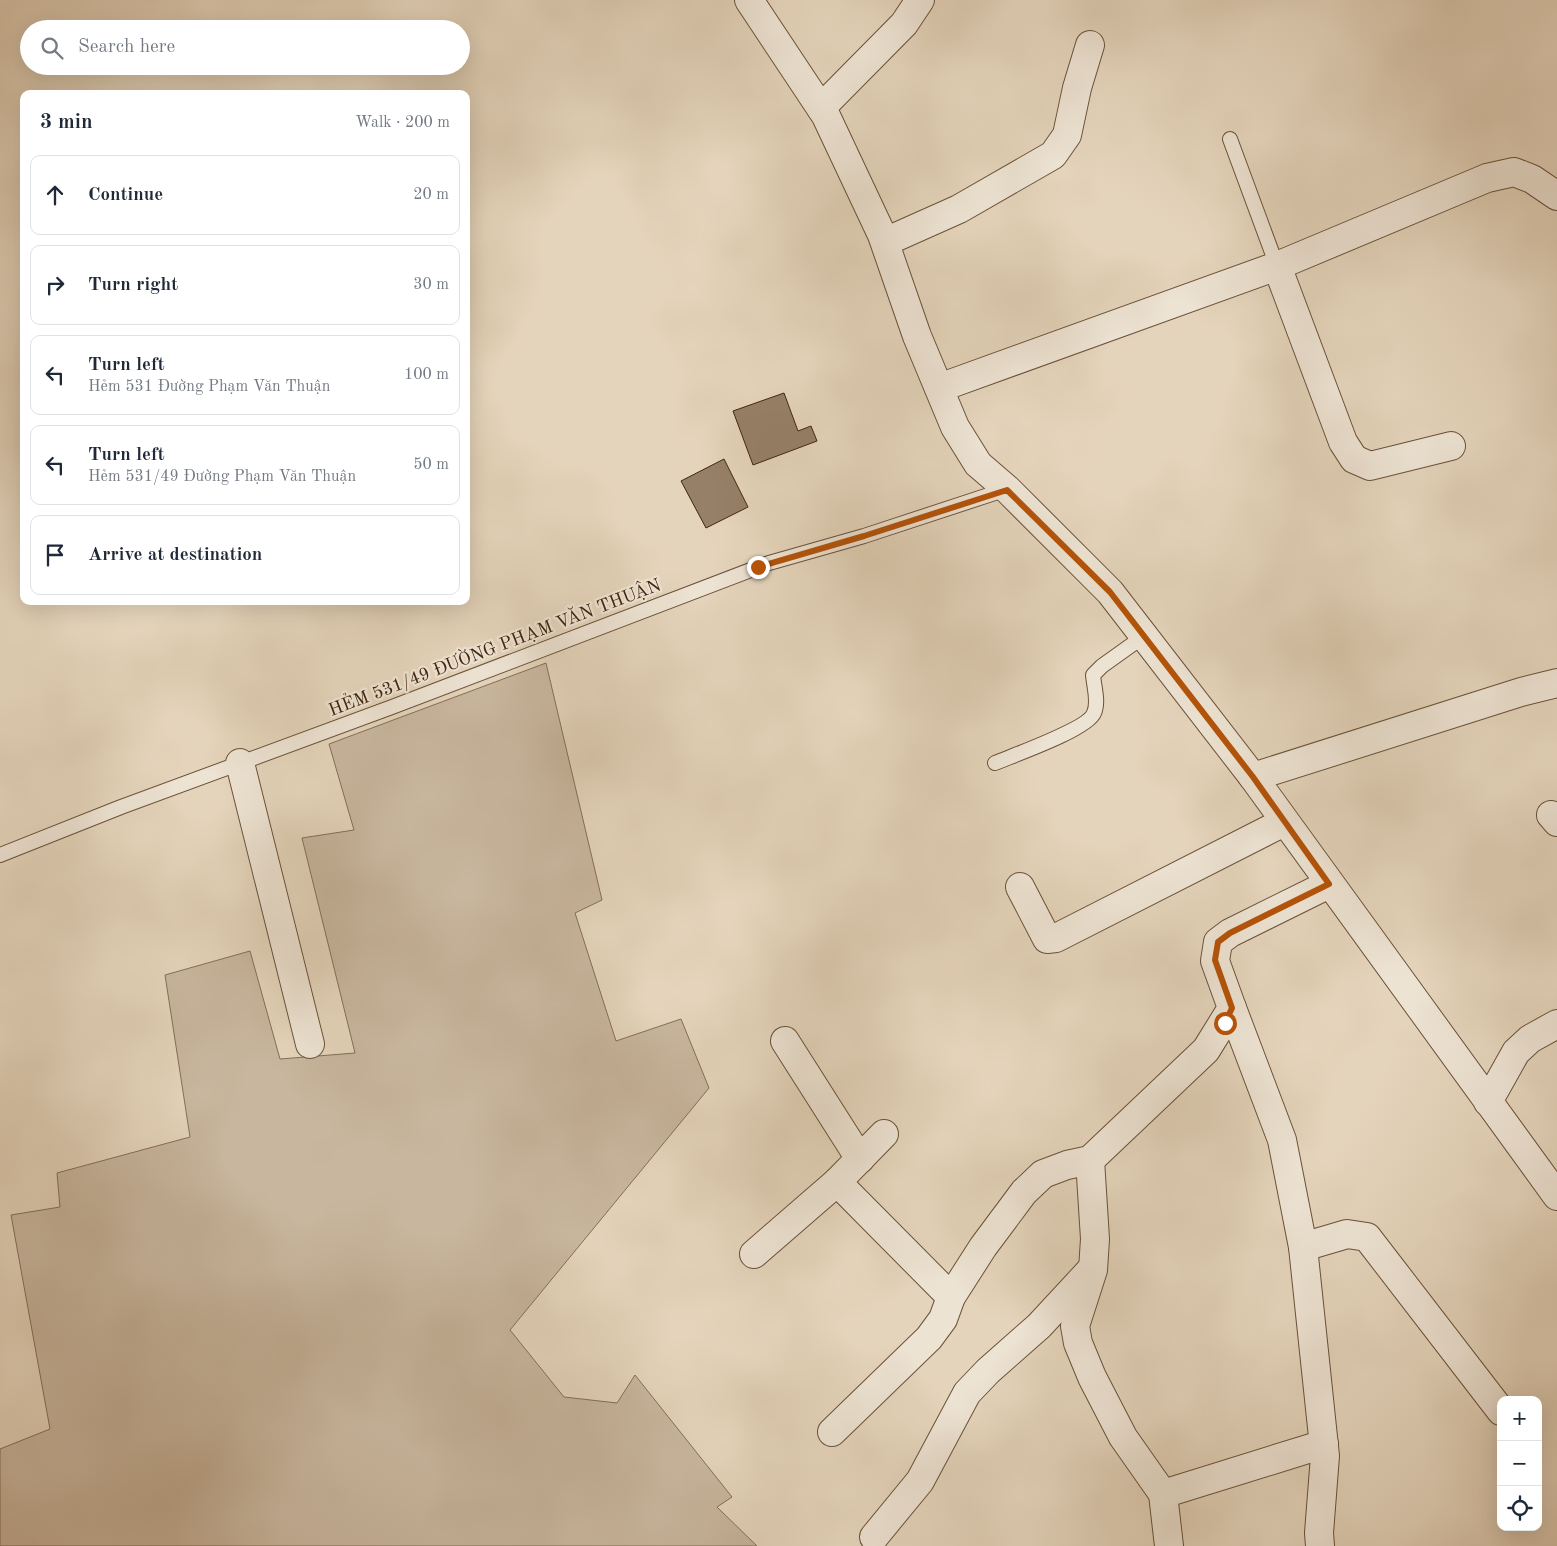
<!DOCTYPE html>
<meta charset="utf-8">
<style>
body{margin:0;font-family:"Old Standard TT",serif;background:#f6f6f7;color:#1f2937}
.controls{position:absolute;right:15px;bottom:15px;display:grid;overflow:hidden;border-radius:10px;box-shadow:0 5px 20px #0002}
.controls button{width:45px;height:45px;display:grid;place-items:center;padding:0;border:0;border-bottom:1px solid #e0e1e3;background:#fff;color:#1f2937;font:25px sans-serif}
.stop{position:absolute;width:15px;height:15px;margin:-11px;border:4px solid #b45309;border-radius:50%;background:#fff}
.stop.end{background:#b45309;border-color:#fff;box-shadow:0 1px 5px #0008}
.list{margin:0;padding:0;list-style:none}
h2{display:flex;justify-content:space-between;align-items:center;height:65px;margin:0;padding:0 20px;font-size:21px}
h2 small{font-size:16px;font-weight:400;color:#747a83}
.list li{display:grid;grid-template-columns:32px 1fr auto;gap:15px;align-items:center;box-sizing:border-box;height:80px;margin:0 10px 10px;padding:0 10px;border:1px solid #e0e1e3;border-radius:10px}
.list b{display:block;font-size:19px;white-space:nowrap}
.list p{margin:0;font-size:16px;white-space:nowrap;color:#747a83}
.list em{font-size:16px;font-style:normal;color:#747a83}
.icon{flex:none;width:28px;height:28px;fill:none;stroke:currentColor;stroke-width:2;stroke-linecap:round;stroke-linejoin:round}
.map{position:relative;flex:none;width:1557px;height:1546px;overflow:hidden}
.search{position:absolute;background:#fff;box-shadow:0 5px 20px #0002;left:20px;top:20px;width:450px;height:55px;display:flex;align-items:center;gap:12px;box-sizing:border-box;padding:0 18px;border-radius:28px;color:#747a83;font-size:19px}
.panel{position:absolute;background:#fff;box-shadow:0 5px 20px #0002;left:20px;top:90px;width:450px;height:515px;border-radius:10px}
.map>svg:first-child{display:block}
.green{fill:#c8b69e;stroke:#856e56}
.building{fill:#968068;stroke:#42250e}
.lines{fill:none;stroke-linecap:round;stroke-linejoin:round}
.service-casing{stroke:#6a5139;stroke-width:16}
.minor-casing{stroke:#6a5139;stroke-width:30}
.service{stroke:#ede3d3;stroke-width:14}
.minor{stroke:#ede3d3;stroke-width:28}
.route{stroke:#b45309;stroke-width:6}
.labels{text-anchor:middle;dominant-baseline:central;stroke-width:4.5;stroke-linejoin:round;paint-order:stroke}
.street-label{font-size:18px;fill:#42250e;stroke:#ede3d3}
</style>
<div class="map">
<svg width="1557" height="1546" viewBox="0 0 1557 1546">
<rect width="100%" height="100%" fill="#e4d4bb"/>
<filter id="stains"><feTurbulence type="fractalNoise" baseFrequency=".004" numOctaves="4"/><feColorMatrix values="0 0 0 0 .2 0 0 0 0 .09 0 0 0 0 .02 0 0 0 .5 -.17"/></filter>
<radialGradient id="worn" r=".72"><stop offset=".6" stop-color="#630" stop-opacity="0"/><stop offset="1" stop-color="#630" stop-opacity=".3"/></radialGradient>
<path class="green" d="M546 663 602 900 575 913 616 1041 681 1019 709 1088 510 1330 564 1397 617 1403 635 1375 732 1497 717 1507 757 1546H0V1449L50 1429 11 1215 60 1207 57 1173 190 1137 165 975 250 951 280 1059 355 1053 302 838 354 830 329 744Z"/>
<g class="building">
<path d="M784 393 798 431 811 426 817 441 753 465 733 411Z"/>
<path d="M724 459 748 507 706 528 681 481Z"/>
</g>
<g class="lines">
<defs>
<g id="service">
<path d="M1230 139 1277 266"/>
<path d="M995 763C1014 755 1088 729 1094 713 1099 702 1094 687 1093 675L1102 666 1144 636"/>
<path d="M0 855 121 807 392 707 769 563 864 536 1007 489"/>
</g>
<g id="minor">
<path d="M749 0 826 116 882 235 917 336 955 427 978 464 1007 489 1110 592 1253 777 1557 1196"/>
<path d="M821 108 904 24 920 0"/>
<path d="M885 242 959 209 1053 155 1067 135 1077 88 1090 45"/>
<path d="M1277 266 1343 442 1354 459 1370 466 1451 446"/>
<path d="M939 388 1277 266 1487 178 1514 172 1532 179 1557 196"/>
<path d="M240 763 310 1044"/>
<path d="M1253 777 1521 692 1557 683"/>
<path d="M1551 815 1557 822"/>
<path d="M1020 887 1047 939 1056 938 1284 822"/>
<path d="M1232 1008 1282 1140 1303 1247 1325 1456 1319 1533 1320 1546"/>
<path d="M785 1041 860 1159"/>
<path d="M1488 1102 1516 1052 1530 1039 1557 1024"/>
<path d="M884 1134 837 1182 951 1297"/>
<path d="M1090 1160 1095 1239 1093 1270 1075 1326 1078 1343 1092 1377 1123 1437 1163 1494 1169 1546"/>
<path d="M1303 1247 1347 1234 1367 1237 1501 1411"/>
<path d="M754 1254 837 1182"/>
<path d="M832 1432 929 1338 943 1319 951 1297 983 1247 1024 1192 1043 1174 1067 1165 1090 1160 1206 1050 1232 1008 1215 961 1218 942 1230 933 1329 884"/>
<path d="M1163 1494 1324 1444"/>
<path d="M874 1537 920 1481 967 1393 988 1371 1039 1326 1089 1272"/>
</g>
</defs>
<use href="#service" class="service-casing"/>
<use href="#minor" class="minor-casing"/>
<use href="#service" class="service"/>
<use href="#minor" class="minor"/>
</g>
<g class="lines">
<path class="route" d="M758 567 864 536 1007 490 1110 592 1253 777 1329 884 1230 933 1218 942 1215 960 1232 1008 1225 1023"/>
</g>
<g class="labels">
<g class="street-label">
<text transform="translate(495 648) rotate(-21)">HẺM 531/49 ĐƯỜNG PHẠM VĂN THUẬN</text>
</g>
</g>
<rect width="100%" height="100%" filter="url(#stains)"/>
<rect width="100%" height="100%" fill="url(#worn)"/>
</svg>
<div class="controls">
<button>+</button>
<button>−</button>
<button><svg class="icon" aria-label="locate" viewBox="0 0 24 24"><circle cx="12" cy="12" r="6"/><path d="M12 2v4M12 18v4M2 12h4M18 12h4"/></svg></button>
</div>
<div class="stop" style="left:1225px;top:1023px"></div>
<div class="stop end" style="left:758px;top:567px"></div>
<div class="search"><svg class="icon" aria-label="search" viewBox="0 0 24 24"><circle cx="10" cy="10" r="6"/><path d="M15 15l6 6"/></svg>Search here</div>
<section class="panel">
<h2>3 min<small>Walk · 200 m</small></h2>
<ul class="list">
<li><svg class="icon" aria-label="ahead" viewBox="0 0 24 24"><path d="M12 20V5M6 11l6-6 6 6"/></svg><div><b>Continue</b></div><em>20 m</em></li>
<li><svg class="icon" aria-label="right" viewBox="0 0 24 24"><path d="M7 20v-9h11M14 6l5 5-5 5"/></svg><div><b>Turn right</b></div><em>30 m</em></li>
<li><svg class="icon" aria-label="left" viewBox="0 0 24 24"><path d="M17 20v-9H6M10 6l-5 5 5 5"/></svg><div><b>Turn left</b><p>Hẻm 531 Đường Phạm Văn Thuận</p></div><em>100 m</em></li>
<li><svg class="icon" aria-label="left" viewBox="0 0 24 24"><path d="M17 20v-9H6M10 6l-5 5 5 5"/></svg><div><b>Turn left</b><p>Hẻm 531/49 Đường Phạm Văn Thuận</p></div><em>50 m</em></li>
<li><svg class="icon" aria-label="arrive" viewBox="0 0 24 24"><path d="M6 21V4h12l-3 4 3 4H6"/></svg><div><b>Arrive at destination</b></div></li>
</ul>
</section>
</div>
